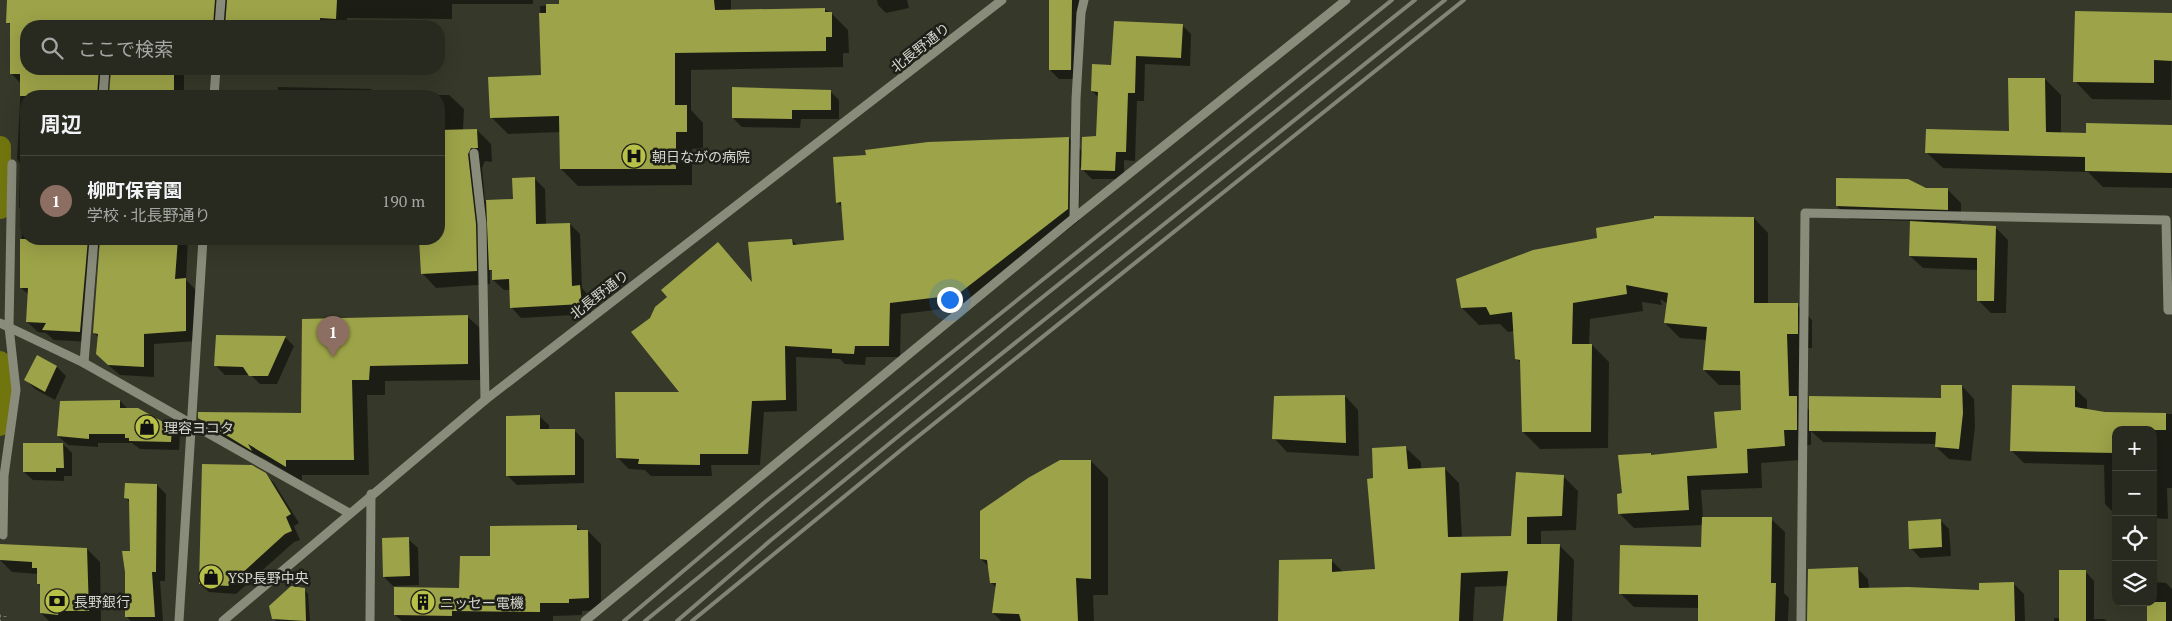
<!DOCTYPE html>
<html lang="ja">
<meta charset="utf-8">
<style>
body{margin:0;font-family:"PT Serif","Noto Sans JP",serif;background:#34362c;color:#f1f3f6}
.controls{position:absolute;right:15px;bottom:15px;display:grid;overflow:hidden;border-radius:10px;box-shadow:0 5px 20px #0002}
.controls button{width:45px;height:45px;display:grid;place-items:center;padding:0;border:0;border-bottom:1px solid #44463d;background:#282a1f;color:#f1f3f6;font:25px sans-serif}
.you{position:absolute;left:949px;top:299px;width:18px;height:18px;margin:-12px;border:4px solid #fff;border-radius:50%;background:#1a73e8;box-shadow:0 0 0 8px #1a73e833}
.badge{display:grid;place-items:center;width:32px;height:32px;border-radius:50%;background:#8c9099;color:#fff;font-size:16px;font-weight:700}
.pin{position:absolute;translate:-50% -41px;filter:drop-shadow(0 1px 2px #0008)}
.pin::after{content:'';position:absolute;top:26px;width:18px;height:15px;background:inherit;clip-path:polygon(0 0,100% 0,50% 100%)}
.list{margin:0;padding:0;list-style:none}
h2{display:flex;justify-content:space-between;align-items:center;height:65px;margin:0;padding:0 20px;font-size:21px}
h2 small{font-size:16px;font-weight:400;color:#a5a7a4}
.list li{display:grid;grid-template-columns:32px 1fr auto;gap:15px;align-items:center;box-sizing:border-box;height:90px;padding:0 20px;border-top:1px solid #44463d}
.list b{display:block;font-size:19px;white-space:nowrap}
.list p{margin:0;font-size:16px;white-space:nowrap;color:#a5a7a4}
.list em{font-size:16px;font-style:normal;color:#a5a7a4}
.icon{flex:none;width:28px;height:28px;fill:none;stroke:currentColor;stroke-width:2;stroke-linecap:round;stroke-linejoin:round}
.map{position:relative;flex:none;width:2172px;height:621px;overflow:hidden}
.search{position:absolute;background:#282a1f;box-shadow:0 5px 20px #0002;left:20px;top:20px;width:425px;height:55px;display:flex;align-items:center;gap:12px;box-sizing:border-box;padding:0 18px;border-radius:20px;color:#a5a7a4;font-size:19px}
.panel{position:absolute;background:#282a1f;box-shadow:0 5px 20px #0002;left:20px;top:90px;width:425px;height:155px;border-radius:20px}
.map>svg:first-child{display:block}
.shadow{fill:#0007}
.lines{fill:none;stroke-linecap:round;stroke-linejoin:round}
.canal{stroke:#70750d;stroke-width:22}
.building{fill:#9da348}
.path{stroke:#76786b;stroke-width:3;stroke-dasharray:1 4;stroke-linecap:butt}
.minor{stroke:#8a8c7b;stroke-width:9}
.rail{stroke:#828477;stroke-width:4}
.labels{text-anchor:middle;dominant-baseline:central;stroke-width:5;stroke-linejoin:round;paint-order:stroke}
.street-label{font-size:14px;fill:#d5d7cd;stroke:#1e1f18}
.poi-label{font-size:14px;fill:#d5d7cd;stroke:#1e1f18;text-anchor:start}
</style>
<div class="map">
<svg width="2172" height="621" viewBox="0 0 2172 621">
<rect width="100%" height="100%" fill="#363829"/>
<g class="shadow">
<path d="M8 0H533V4H452V19L347 18V26H26V69H184V96H110L112 74 109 79 108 96H26V239H188L186 280 196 290V341L154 344V377L120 375 108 365 99 338 94 333 101 244 98 249 90 342 54 340 46 333 38 332 27 322 29 295 21 288 22 210 19 207 20 164 17 159 21 84 11 73 12 26 7 22Z"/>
<path d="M560 0H731V11L824 9 831 13 848 30 849 53H843V67L691 70V110L703 123V148L692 149V185L578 186 561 169V132L508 134 491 117 542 77 540 6 561 5Z"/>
<path d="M877 0H907L909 8 886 13 878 5Z"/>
<path d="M1050 0H1081L1080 79H1059L1050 70Z"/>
<path d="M2172 14 2171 100 2092 99 2075 81Z"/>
<path d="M1182 25 1191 34 1190 66 1145 64 1144 101H1137L1135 161 1124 160V179H1092L1080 167 1079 221 969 306 901 314 900 357H866L865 365 845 364 840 359 796 357 797 411 764 412 760 465H711L712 476H651L645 470 629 469 617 457 682 394 651 318 718 244 754 284 792 240 798 246 846 241 843 208 837 202 1069 138 1083 152 1098 138 1099 98 1092 91 1112 67Z"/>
<path d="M2045 79 2061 95V134L2087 135 2172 127V188L2103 187 2088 172 1943 168 1926 152 2011 132Z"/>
<path d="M278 87 371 89 378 96H277Z"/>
<path d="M830 91 839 100V119H801L800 128 742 127 733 118Z"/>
<path d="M420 95H449L464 109 463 130H477L491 144 492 162 485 161 482 168 485 201 514 200 534 178 545 189 546 225 570 224 580 234 582 288 590 297 591 314 521 318 511 307 510 290H504L493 280V272L490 269V284L436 288 422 273 420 239H439V96Z"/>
<path d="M1925 190H1948L1961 203V222H1936V224L1995 227 2008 240 2006 313H1991L1978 300V270L1923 268 1910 256 1911 221 1850 219 1837 206Z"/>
<path d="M1754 218 1768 233V304L1797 305 1812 320V348H1802L1803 404 1811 412 1943 399 1962 386 1974 399 1975 426 1971 461 1949 459 1936 447 1937 444 1823 442 1811 431V445H1798L1799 460 1761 463 1762 488 1701 490 1703 518 1771 519 1785 532 1784 593 1789 598 1788 621H1699V608L1634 607 1621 594 1703 548V525L1634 528 1619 513 1623 495 1650 454 1652 456 1718 449 1742 411 1741 385H1719L1704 370 1707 340 1680 338 1665 323 1668 304 1660 299 1662 305 1642 302 1643 311 1590 319 1589 345H1592L1609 362 1608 448 1540 449 1523 432 1521 363 1516 358 1514 331 1508 332 1500 324 1479 325 1462 308Z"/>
<path d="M468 317 484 332 483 380 385 381V395H367L369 475H302V481L261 457 265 464 215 434 199 418 302 414 304 320Z"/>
<path d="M285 337 294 346 277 384H260L251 375H225L215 365Z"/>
<path d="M38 357 57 367 66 376 55 400 35 389 26 380Z"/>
<path d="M2074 388 2087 400V410L2105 413 2172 414V488H2167L2168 519 2153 518V430H2116V515L2105 504 2104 465 2024 463 2011 450Z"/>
<path d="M1345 396 1358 410 1359 456 1287 452 1274 438Z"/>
<path d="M120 401 128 409 171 428 180 437 179 450 140 449 132 443H98V447L68 445 58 436Z"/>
<path d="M539 416 549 425V430L575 431 584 440V483L517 485 508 476Z"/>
<path d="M63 444 72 453V476H64V481L33 480 24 472Z"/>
<path d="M1406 448 1421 462V469L1444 468 1459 483 1462 538 1512 537 1517 473 1563 476 1578 491 1576 530 1541 531V545L1560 546 1574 560 1572 621H1504L1507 586 1475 587 1473 621H1279L1331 560 1343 572 1376 570 1374 480Z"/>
<path d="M1091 461 1108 478V595H1093L1094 621H1001L993 613 996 588 991 582 989 567 981 559Z"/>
<path d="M265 474 274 483 299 523 294 526 300 540 294 542 236 594 209 592 200 584Z"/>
<path d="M157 485 166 494 165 581H160L163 621H131L126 616 131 552 130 503 126 498Z"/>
<path d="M1940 520 1949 529 1951 556 1920 558 1911 548Z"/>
<path d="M576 526 581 531H588L601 544V610L582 611V615L553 616V621H402L395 615 460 589 491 557Z"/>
<path d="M408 539 418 548 419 585 393 586 384 577Z"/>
<path d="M0 545 87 549 100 562 101 621H49L41 613 42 587 39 584 38 574 12 572 0 560Z"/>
<path d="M1857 568 1868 579 1869 589 1981 591 2013 583 2024 594 2025 621H1809Z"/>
<path d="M2085 571 2094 581V619H2104L2107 621H2054V618H2060Z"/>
<path d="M2153 582 2166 583 2172 589V621H2148L2153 602Z"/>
<path d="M304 589 308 594 310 621H276L273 618Z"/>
</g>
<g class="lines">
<g class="canal">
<path d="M0 147V208"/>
<path d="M0 362 2 389 0 425"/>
</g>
</g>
<g class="building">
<path d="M7 0H215L213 26H26V69H99L97 96H20V74H10V23H6Z"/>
<path d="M227 0H337L336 19 320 18V26H225Z"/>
<path d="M559 0H714L715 10 825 8V12H832V37H826V51L675 53V105H687V132H676V169H560L559 116 490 118 488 77 541 75 539 13H546V4H559Z"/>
<path d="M1049 0H1072L1071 70H1049Z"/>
<path d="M2075 11 2172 13V61L2154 60V83L2073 82Z"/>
<path d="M1114 21 1183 24 1181 58 1136 56 1135 93H1128L1126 152H1116L1115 171 1081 170 1082 137 1096 136 1098 92 1091 91 1092 64 1111 65Z"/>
<path d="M111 69H174V91H167L166 96H109Z"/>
<path d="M2008 78H2045L2046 132 2086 133V123L2172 125V173L2085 171V157L1925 153 1926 129 2009 131Z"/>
<path d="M732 87 831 90V110H792V119L732 118Z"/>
<path d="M477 129 478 148H471L468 154 476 224 477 271 421 274 419 239H439V130Z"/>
<path d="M1069 137 1068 209 957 295 890 303 889 346H855L854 354 832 353V349L785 346 786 400 752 401 748 454H700V465L638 464 639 459 616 458 615 392H679L631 332 650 318 655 307 667 297 661 290 718 242 752 282 748 242 792 239 793 245 844 240 841 202 836 203 833 157 866 155 865 150 928 142Z"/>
<path d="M535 177 536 224 570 223 572 286 580 285 582 304 510 308 509 279 492 280V270H489L486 200 513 199 512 178Z"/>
<path d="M1836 178 1908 179 1926 188H1948V210L1836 206Z"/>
<path d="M1654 216 1754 217V303H1798V334H1787L1789 396H1797V430H1784L1785 446 1747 449 1748 473 1687 476 1689 510 1618 514 1617 494 1622 493 1618 455 1651 453V455L1717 448 1714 412 1741 410 1740 371 1703 370 1707 327 1664 323 1668 293 1626 285 1627 294 1573 303 1572 344H1592L1591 432H1522L1520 360 1515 359 1512 312 1490 315 1486 307 1461 308 1456 279 1533 250 1597 238 1596 228 1654 218Z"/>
<path d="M1910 221 1996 226 1994 301H1977V258L1909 256Z"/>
<path d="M20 239H88L80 332 42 330 46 323 26 322 28 288H20Z"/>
<path d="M100 239H178L175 279 186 278V331L144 334V367L108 365 96 354 98 334 93 333Z"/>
<path d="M468 315V364L370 366 369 380H352L354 460H286V467L248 444 252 451 198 418V412L301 413 302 319Z"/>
<path d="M216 335 286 336 268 376H249L243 367 214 366Z"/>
<path d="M37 355 57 366 45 392 24 380Z"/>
<path d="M1941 385H1962L1963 413 1959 449 1935 447 1936 432 1809 431V396L1941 398Z"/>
<path d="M2012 385 2075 386V407L2105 412 2166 413V430H2116V453L2010 451Z"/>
<path d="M1345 395 1346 443 1272 439 1274 396Z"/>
<path d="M120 400V408H138L172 427 171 442 129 441V438H125V434H89V439L57 436 60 401Z"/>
<path d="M540 415V429H575V475L506 476V416Z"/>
<path d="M23 443H63L64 468H56V472H23Z"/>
<path d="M1406 446 1408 469 1445 467 1448 537 1511 536 1516 472 1564 475 1562 516 1527 517V544H1560L1557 621H1503L1508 571 1461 573 1459 621H1278L1279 560 1332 559V572L1375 569 1367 479 1373 478 1372 448Z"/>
<path d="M1060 460H1091V579L1076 578 1078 621H1021L1019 614 992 613 996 583H990L987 560 980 559V511L1028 478Z"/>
<path d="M202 464 252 465 266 473 291 514 286 517 292 531 285 534 228 586 199 584Z"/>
<path d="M125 483 157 484 156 572H152L155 617H125V572L122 551H130L129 499 124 498Z"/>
<path d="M1702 517H1772L1771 583H1776L1775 621H1698V595L1619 594 1620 545 1701 547Z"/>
<path d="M1941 519 1942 547 1909 549 1908 521Z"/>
<path d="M577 525V530H588L589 598 569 599V603H540V612L452 611V616L394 615V587L459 588 460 556H490V526Z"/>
<path d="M409 537 410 576 383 577 382 538Z"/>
<path d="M0 544 87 548 89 611H59L58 615 40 613V584H37V568H32V562L0 560Z"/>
<path d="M1858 567 1859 588 1908 587 1979 590V583L2014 582 2015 621H1807L1808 569Z"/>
<rect x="2059" y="570" width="27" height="51"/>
<path d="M291 586 305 588 306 621 272 619 269 606Z"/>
<rect x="2147" y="602" width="19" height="19"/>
</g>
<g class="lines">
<g class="path">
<path d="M0 616H5V621"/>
<path d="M0 621H2"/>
</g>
<g class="minor">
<path d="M219 26 221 0"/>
<path d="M103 96 105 69"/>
<path d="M214 96 216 69"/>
<path d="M474 153 482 224 485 400"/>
<path d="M1074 218 1076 99 1081 13 1084 0"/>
<path d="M0 323 84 363 349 513"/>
<path d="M84 363 94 239"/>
<path d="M3 535 4 476 16 390 9 327 12 164"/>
<path d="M179 621 203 239"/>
<path d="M223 621 485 400 1002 0"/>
<path d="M370 621 371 494"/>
<path d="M585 621 1074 218 1346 0"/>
<path d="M1801 621 1805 213 2166 220 2168 310H2172"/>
</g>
<g class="rail">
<path d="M624 621 765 502 1392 0"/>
<path d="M645 621 1029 308 1415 0"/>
<path d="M677 621 771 540 906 430 1445 0"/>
<path d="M692 621 906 446 1464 0"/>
</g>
</g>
<defs>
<symbol id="hospital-disc" viewBox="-11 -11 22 22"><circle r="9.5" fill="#b8c147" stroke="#1e1f18"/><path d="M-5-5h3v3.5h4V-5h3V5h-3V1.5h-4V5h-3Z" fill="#111"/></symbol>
<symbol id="shop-disc" viewBox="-11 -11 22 22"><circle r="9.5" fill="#b8c147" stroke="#1e1f18"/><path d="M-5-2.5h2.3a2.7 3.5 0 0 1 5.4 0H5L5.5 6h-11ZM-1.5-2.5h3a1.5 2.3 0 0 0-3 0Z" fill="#111"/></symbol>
<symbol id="bank-disc" viewBox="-11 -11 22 22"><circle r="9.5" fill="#b8c147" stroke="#1e1f18"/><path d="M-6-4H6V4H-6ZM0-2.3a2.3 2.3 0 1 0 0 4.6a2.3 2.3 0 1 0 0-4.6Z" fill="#111"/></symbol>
<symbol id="building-disc" viewBox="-11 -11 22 22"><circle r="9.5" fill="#b8c147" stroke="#1e1f18"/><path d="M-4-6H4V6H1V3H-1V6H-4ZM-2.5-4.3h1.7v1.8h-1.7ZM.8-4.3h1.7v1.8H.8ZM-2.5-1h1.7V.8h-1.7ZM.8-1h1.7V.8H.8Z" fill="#111"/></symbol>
</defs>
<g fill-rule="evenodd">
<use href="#hospital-disc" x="620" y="142" width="28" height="28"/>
<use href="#shop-disc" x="133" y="413" width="28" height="28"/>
<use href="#shop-disc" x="197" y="563" width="28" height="28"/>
<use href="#bank-disc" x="43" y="587" width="28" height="28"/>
<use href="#building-disc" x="409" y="588" width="28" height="28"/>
</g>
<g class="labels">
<g class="street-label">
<text transform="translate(920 47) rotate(-38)">北長野通り</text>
<text transform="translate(599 294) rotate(-38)">北長野通り</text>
</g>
<g class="poi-label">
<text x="652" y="156">朝日ながの病院</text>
<text x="164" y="427">理容ヨコタ</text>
<text x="228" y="577">YSP長野中央</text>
<text x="74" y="601">長野銀行</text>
<text x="440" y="602">ニッセー電機</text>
</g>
</g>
</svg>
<div class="controls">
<button>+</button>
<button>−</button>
<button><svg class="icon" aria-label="locate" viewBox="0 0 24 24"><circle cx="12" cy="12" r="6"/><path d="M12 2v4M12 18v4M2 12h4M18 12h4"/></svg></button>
<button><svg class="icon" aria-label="layers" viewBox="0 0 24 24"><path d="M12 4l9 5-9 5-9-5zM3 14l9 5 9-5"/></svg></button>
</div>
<div class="you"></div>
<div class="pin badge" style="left:333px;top:357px;background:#8d6e63">1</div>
<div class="search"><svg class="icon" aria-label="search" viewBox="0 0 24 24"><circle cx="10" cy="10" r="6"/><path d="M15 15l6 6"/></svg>ここで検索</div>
<section class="panel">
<h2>周辺<small></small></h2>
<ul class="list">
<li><span class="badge" style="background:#8d6e63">1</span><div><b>柳町保育園</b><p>学校 · 北長野通り</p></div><em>190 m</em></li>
</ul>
</section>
</div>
